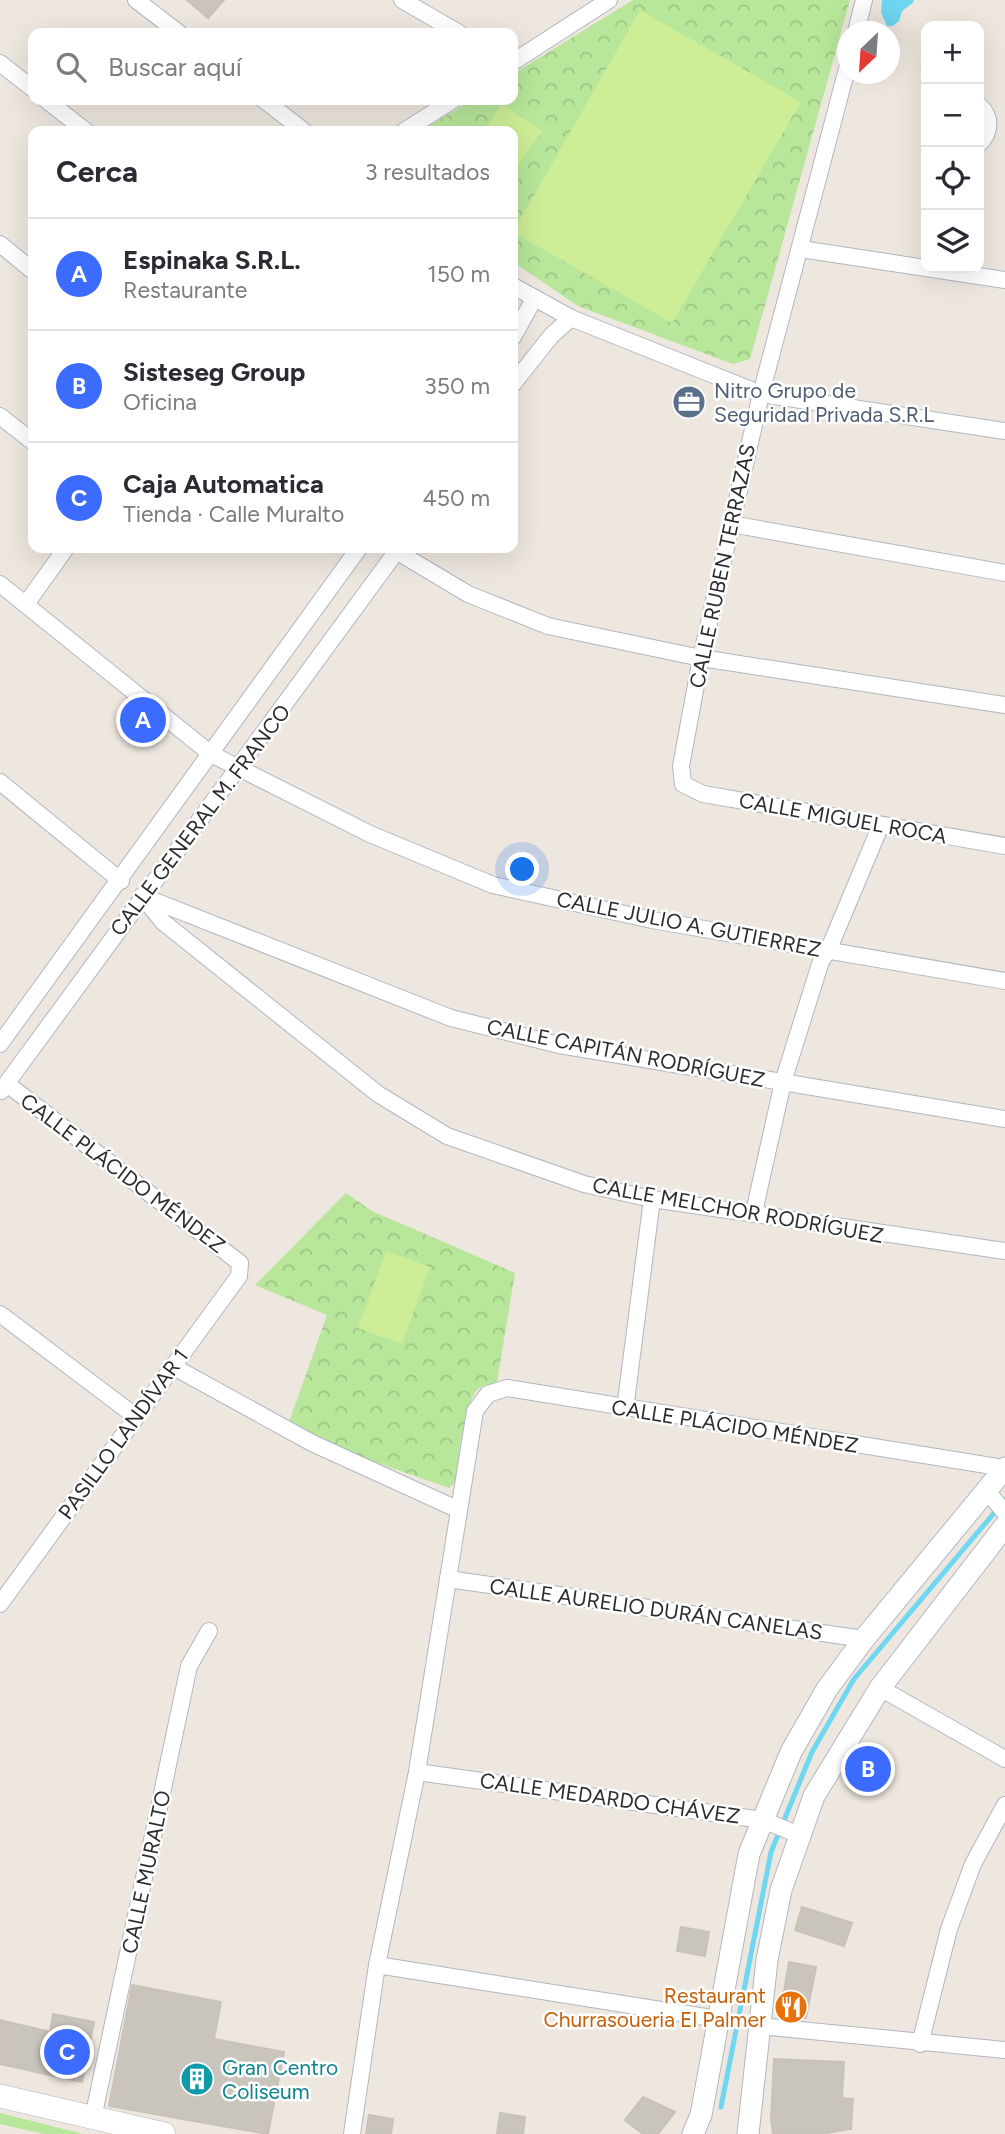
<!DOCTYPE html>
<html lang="es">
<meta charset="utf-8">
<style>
body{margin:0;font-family:Figtree,sans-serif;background:#f2f2f3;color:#2b2b33}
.controls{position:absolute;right:21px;top:21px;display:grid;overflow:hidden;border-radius:14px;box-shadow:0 7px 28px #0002}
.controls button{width:63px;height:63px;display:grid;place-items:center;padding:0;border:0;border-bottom:2px solid #e1e1e2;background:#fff;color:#2b2b33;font:35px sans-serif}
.compass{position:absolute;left:837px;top:21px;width:63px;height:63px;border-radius:50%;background:#fff;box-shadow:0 7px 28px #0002;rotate:205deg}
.you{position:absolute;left:523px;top:870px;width:24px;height:24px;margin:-18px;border:5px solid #fff;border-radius:50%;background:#1a73e8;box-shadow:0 0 0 10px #1a73e833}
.badge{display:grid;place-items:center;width:46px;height:46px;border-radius:50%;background:#3b6bff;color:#fff;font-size:23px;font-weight:700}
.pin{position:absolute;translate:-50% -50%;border:4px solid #fff;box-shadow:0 2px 7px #0006}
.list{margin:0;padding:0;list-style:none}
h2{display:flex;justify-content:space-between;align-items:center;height:91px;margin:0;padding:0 28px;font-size:30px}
h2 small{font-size:23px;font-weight:400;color:#7c7c81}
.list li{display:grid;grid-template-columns:46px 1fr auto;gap:21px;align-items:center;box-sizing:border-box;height:112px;padding:0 28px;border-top:2px solid #e1e1e2}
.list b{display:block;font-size:26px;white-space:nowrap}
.list p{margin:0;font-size:23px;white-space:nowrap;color:#7c7c81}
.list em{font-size:23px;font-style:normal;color:#7c7c81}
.icon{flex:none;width:38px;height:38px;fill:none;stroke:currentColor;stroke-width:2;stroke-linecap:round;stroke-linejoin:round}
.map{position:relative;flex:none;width:1005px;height:2134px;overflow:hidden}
.search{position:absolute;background:#fff;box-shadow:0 7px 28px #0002;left:28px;top:28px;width:490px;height:77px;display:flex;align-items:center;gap:18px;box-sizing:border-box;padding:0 24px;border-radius:14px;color:#7c7c81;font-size:26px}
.panel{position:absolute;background:#fff;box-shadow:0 7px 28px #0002;left:28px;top:126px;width:490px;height:427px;border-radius:14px}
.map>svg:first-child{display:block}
.grass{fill:#b8e69a}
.park{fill:url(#park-crowns)}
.pitch{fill:#cded96}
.water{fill:#6fd7f2}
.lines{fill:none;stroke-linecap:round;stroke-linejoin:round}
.stream{stroke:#6fd7f2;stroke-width:5}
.building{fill:#c9c5bd;stroke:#cac2b8;stroke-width:2}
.minor-casing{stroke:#b2b6c0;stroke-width:18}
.tertiary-casing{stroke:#b2b6c0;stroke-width:23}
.secondary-casing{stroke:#b2b6c0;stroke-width:24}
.minor{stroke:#fff;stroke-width:16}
.tertiary{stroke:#fff;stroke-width:21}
.secondary{stroke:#fff;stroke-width:23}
.labels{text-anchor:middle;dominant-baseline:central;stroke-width:5;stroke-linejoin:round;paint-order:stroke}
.service-label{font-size:21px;fill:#4e5e75;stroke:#fff;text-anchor:start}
.street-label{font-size:21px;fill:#2c2c2c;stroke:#fff}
.food-label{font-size:21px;fill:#c56008;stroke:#fff;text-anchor:end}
.culture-label{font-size:21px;fill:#0d838f;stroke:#fff;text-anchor:start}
</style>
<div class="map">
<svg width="1005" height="2134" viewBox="0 0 1005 2134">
<defs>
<pattern id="park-crowns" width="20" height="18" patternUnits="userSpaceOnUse" patternTransform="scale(1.75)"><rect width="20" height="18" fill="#b8e69a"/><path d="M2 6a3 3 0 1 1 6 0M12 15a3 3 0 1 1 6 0" fill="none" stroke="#9ec585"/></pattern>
</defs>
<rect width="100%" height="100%" fill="#eee7df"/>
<path class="grass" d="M0 2113 83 2134H44L0 2124Z"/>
<g class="park">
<path d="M633 0H850L750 359 733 364 578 306 513 262V131H421L472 100H513V74Z"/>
<path d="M346 1193 372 1211 515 1273 497 1382C492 1384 486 1384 481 1387 463 1397 459 1460 456 1481L449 1488 355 1455 289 1422 327 1315 255 1285Z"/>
</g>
<g class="pitch">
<path d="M640 10 801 102 672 323 513 232Z"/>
<path d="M502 104 542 131 513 173V131H484Z"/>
<path d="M386 1251 430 1267 402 1344 358 1328Z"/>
</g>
<path class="water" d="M882 0H913L914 2 902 11 899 21 893 26H887L881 12Z"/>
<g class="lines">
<path class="stream" d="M721 2107 771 1852 812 1752 854 1679 1005 1500"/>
</g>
<g class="building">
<path d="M187 0H224L208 18Z"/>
<path d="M802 1907 852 1923 844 1946 795 1930Z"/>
<path d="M681 1927 709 1932 705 1956 677 1951Z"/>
<path d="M789 1962 816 1967 806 2018 786 2017 782 2003Z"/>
<path d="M132 1985 221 2002 214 2039 284 2052 268 2134 109 2106Z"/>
<path d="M53 2014 94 2022 82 2082 0 2064V2020L50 2032Z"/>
<path d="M774 2059 844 2062 842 2098 853 2099 851 2129 820 2134H773L771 2119Z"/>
<path d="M643 2097 675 2112 658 2134H643L625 2120Z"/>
<path d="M500 2113 525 2117 523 2134H497Z"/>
<path d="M369 2115 393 2119 391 2134H366Z"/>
</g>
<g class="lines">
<defs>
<g id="minor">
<path d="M136 0 179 33"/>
<path d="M402 0 459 33"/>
<path d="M856 32 864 0"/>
<path d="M513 62 609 0"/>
<path d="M0 63 33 89"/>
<path d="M848 65 761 394 701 658 681 766 683 784 703 794 1005 846"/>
<path d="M46 100 86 131"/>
<path d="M264 100 304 131"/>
<path d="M979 105C992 117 991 132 979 144"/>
<path d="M404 131 453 100"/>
<path d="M0 244 33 271"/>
<path d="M801 249 1005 280"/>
<path d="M513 286 571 318 761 394 1005 431"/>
<path d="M513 337 534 299"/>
<path d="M513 384 551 336 571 318"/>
<path d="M0 416 33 442"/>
<path d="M731 524 1005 573"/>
<path d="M391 548 468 594 548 626 701 658 1005 705"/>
<path d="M0 584 211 754 370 834 493 885 652 920 1005 981"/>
<path d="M26 604 66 548"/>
<path d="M0 782 121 881"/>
<path d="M142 896 163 922 378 1094 447 1136 584 1184 652 1199 1005 1251"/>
<path d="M142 896 451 1018 559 1045 1005 1119"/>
<path d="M0 1044 359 548"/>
<path d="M1 1091 399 548"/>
<path d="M754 1212 783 1082 821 961 828 951 880 827"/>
<path d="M0 1314 135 1416"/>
<path d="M172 1366 312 1443 459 1510"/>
<path d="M625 1409 652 1199"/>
<path d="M987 1491 1005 1513"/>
<path d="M448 1579 864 1639"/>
<path d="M0 1604 239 1276 240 1263 7 1084"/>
<path d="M880 1688 1005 1759"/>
<path d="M417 1772 763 1820 799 1835"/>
<path d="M377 1965 718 2019"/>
<path d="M759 2026 1005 2050"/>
<path d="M920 2044 949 1929 973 1864 1005 1805"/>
<path d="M93 2118 189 1666 209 1631"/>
<path d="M352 2134 377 1965 417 1772 475 1411 488 1394 507 1388 1005 1468"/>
</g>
<g id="tertiary">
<path d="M693 2134 701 2115 749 1854 791 1752 827 1689 864 1639 1005 1468"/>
<path d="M748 2134 767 1960 781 1890 814 1796 880 1688 1005 1526"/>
</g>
<path id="secondary" d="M0 2096 164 2134"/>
</defs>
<use href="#minor" class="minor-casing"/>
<use href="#tertiary" class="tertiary-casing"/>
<use href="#secondary" class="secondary-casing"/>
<use href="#minor" class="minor"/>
<use href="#tertiary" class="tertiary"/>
<use href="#secondary" class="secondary"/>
</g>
<defs>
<symbol id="office-disc" viewBox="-11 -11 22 22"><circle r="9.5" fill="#5c6f8a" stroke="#fff"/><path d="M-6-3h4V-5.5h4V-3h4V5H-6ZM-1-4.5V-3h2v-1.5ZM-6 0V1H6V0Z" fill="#fff"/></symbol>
<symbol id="restaurant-disc" viewBox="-11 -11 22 22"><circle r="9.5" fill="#e8710a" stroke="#fff"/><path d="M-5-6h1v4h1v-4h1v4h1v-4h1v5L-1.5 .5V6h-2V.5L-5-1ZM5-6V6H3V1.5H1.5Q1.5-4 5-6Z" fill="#fff"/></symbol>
<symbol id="building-disc" viewBox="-11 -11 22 22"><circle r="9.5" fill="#0f9aa8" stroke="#fff"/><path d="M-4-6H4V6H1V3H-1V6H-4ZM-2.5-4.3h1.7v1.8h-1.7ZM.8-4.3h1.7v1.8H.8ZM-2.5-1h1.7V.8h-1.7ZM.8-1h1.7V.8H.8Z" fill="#fff"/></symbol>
</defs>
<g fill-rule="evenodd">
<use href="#office-disc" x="670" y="383" width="38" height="38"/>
<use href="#restaurant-disc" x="772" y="1988" width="38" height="38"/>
<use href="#building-disc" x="178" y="2060" width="38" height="38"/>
</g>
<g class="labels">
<g class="service-label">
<text x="714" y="390">Nitro Grupo de<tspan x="714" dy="24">Seguridad Privada S.R.L</tspan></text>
</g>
<g class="street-label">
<text transform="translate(722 566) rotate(-78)">CALLE RUBEN TERRAZAS</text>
<text transform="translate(843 818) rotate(10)">CALLE MIGUEL ROCA</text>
<text transform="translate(200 820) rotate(-53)">CALLE GENERAL M. FRANCO</text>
<text transform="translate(689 924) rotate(11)">CALLE JULIO A. GUTIERREZ</text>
<text transform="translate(626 1053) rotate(11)">CALLE CAPITÁN RODRÍGUEZ</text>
<text transform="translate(123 1173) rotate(37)">CALLE PLÁCIDO MÉNDEZ</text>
<text transform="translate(738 1210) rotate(10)">CALLE MELCHOR RODRÍGUEZ</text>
<text transform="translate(735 1426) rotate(9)">CALLE PLÁCIDO MÉNDEZ</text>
<text transform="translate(123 1434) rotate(-54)">PASILLO LANDÍVAR 1</text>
<text transform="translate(656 1609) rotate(8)">CALLE AURELIO DURÁN CANELAS</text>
<text transform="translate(610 1798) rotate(8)">CALLE MEDARDO CHÁVEZ</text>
<text transform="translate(146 1872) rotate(-78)">CALLE MURALTO</text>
</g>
<g class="food-label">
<text x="766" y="1995">Restaurant<tspan x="766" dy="24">Churrasoueria El Palmer</tspan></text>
</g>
<g class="culture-label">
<text x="222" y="2067">Gran Centro<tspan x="222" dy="24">Coliseum</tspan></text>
</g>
</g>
</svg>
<div class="controls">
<button>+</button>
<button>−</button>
<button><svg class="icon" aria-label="locate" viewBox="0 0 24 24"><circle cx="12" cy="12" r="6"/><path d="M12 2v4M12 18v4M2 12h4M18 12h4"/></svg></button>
<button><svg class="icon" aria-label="layers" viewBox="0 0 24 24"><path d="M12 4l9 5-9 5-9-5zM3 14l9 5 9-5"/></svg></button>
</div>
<svg class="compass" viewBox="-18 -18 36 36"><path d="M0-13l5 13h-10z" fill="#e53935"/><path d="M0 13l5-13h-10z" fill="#7c7c81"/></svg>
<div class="you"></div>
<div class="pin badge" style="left:143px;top:720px">A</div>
<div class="pin badge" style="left:868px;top:1769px">B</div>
<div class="pin badge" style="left:67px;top:2052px">C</div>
<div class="search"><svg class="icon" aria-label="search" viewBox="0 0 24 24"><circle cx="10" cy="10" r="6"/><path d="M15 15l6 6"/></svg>Buscar aquí</div>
<section class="panel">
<h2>Cerca<small>3 resultados</small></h2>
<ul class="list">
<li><span class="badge">A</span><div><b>Espinaka S.R.L.</b><p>Restaurante</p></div><em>150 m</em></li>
<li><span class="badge">B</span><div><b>Sisteseg Group</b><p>Oficina</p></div><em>350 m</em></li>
<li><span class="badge">C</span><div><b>Caja Automatica</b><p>Tienda · Calle Muralto</p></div><em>450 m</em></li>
</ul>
</section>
</div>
